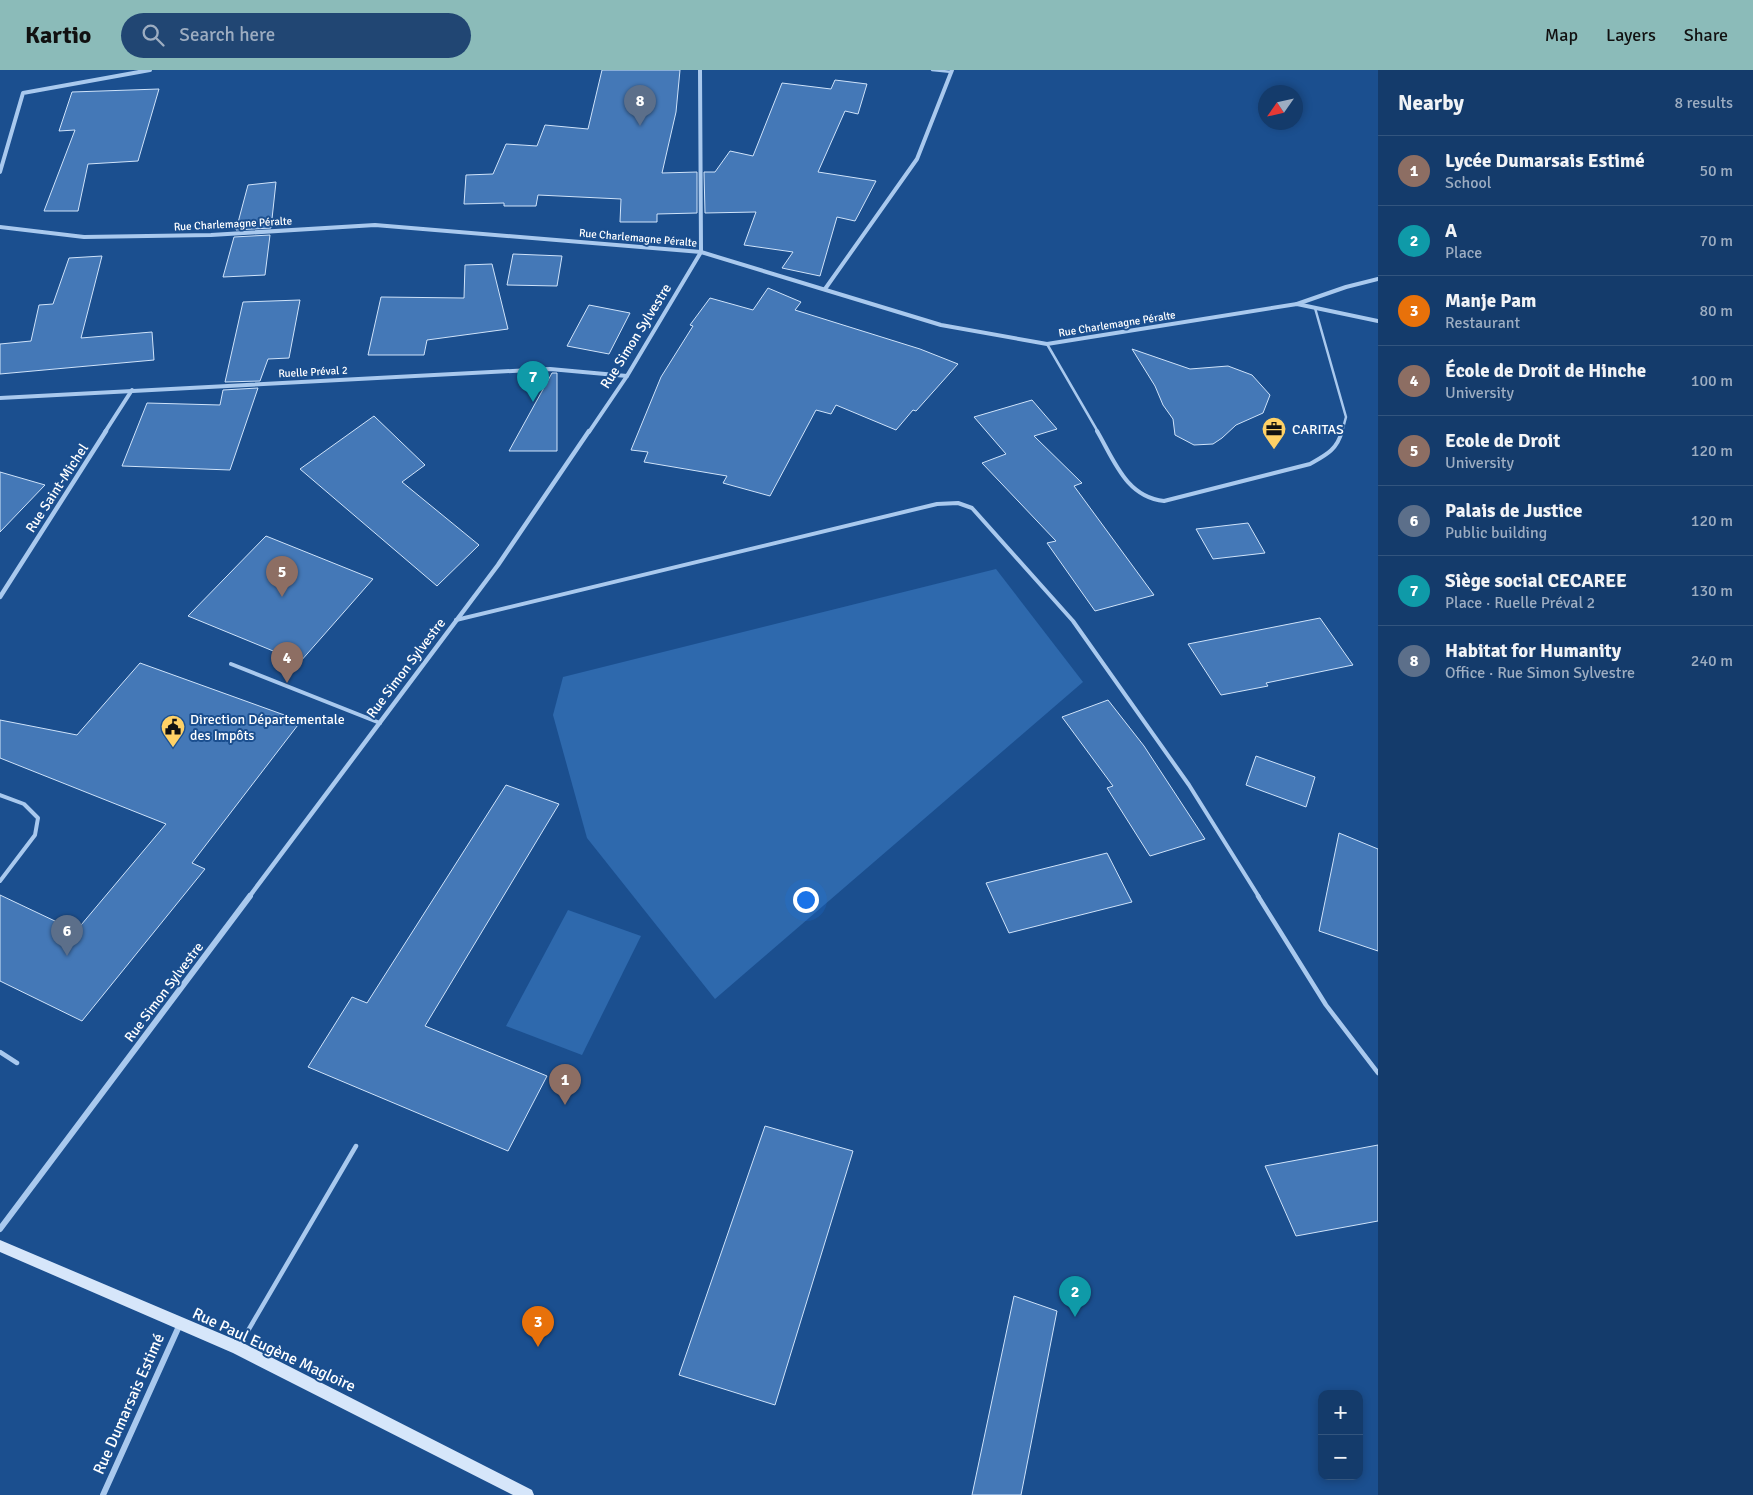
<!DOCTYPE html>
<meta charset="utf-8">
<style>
body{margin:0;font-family:Signika,sans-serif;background:#214673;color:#f1f3f6}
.controls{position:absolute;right:15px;bottom:15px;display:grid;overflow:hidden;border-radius:10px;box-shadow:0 2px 8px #0003}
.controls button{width:45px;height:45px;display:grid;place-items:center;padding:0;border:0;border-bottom:1px solid #33557e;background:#143b6b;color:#f1f3f6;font:25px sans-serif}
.compass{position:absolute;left:1258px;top:15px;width:45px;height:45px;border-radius:50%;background:#143b6b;box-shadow:0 2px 8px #0003;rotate:236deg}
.you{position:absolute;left:805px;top:829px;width:18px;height:18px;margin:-12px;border:4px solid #fff;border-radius:50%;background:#1a73e8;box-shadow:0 0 0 8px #1a73e833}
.badge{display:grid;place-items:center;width:32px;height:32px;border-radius:50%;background:#8bbbb9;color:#fff;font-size:16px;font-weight:700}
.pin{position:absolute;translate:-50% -41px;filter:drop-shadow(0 1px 2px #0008)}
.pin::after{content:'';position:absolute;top:26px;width:18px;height:15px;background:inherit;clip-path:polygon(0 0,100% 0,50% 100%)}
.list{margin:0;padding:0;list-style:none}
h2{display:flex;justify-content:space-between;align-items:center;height:65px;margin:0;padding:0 20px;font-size:21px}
h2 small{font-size:16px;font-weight:400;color:#9dadc1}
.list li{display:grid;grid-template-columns:32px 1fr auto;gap:15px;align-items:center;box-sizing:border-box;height:70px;padding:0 20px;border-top:1px solid #33557e}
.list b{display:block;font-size:19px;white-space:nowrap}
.list p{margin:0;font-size:16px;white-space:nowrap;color:#9dadc1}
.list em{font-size:16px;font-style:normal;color:#9dadc1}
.icon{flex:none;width:28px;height:28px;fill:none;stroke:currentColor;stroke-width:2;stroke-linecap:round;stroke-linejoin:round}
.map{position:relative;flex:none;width:1378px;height:1425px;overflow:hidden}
header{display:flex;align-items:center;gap:30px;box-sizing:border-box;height:70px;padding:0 25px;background:#8bbbb9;color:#111}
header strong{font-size:24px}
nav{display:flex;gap:28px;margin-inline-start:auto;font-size:18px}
.search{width:350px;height:45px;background:#214673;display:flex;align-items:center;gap:12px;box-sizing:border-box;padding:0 18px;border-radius:28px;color:#9dadc1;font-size:19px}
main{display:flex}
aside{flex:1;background:#143b6b}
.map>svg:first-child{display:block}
.green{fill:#2e69ad}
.building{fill:#4478b7;stroke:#cfe3fa}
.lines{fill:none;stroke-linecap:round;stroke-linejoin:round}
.service-far2{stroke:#a9c9ee;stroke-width:2.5}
.service-far1{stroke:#a9c9ee;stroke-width:4}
.service{stroke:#a9c9ee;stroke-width:4.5}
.minor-far2{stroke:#a9c9ee;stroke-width:4}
.minor-far1{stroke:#a9c9ee;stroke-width:4.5}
.minor{stroke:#a9c9ee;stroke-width:6}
.secondary{fill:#d6e6fa;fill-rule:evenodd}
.labels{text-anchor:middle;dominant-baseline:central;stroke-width:4;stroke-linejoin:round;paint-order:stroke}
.far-street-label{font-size:11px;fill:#fff;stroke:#1b4f8f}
.street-label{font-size:14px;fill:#fff;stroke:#1b4f8f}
.poi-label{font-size:14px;fill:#fff;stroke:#1b4f8f;text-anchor:start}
.near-street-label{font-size:16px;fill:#fff;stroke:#1b4f8f}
</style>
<header>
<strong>Kartio</strong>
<div class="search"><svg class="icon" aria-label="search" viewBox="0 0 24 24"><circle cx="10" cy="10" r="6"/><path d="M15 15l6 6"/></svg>Search here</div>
<nav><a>Map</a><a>Layers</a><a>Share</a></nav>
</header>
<main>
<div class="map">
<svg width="1378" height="1425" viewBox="0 0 1378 1425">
<rect width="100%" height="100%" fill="#1b4f8f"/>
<g class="green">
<path d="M996 499 1083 612 715 929 587 768 553 645 563 607Z"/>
<path d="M568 840 641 866 582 985 506 956Z"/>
</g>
<g class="building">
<path d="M602 0H680L676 42 662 103 697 102V143L657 144V152H620L621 129 538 125 536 136H504V133L464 134 466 105 493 104 506 74 537 76 545 55 588 59Z"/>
<path d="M835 10 867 14 858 44 845 41 818 102 876 111 855 151 837 147 820 206 782 198 793 182 744 175 756 142 705 143 704 102H715L730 81 753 86 782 13 831 19Z"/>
<path d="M159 19 138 91 88 94 78 141H44L75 60 59 61 72 22Z"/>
<path d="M276 112 271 158 236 160 248 115Z"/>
<path d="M270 165 265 205 223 207 234 167Z"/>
<path d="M513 184 562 186 557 216 507 215Z"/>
<path d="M102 186 81 268 152 262 154 290 0 304V274L31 271 39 235 53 234 69 188Z"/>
<path d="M492 194 508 259 427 270 424 285H368L381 227 464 228 465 195Z"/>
<path d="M768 218 801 232 795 240 920 279 958 294 916 341 913 340 896 360 836 335 831 344 816 340 770 426 723 413 727 406 644 392 648 382 631 380 661 307 693 256 690 255 710 228 753 240Z"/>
<path d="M300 230 289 288 268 289 260 311 225 312 243 232Z"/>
<path d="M589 235 630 243 609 284 567 276Z"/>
<path d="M1132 279 1190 299 1228 296 1252 305 1270 325 1263 343 1236 355 1222 368 1213 374 1194 375 1175 365 1173 349 1163 335 1155 316Z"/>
<path d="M552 303H557V381H509Z"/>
<path d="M258 318 230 400 122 396 147 333 220 335 223 320Z"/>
<path d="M1032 330 1057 359 1034 366 1082 413 1074 416 1154 525 1095 541 1047 473 1056 471 982 393 1006 384 974 347Z"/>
<path d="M374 346 425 395 402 412 479 475 437 516 300 399Z"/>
<path d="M0 402 45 415 0 462Z"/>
<path d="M1248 453 1265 483 1213 489 1196 459Z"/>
<path d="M266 466 373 509 300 592 188 546Z"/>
<path d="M1320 548 1353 595 1266 613 1268 616 1221 625 1188 574Z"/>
<path d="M140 593 301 651 192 793 205 799 82 951 0 911V825L76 861 166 754 0 688V650L77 665Z"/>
<path d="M1108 630 1144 676 1205 769 1150 786 1107 718 1113 716 1062 647Z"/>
<path d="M1256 686 1315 707 1306 737 1246 715Z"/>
<path d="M506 715 559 734 425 956 547 1006 508 1081 308 997 352 927 367 933Z"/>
<path d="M1339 763 1378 779V881L1319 861Z"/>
<path d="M1107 783 1132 832 1009 863 986 813Z"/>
<path d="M765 1056 853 1081 775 1335 679 1305Z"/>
<path d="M1378 1075V1151L1296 1166 1265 1096Z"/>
<path d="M1014 1226 1057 1241 1021 1425H972Z"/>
</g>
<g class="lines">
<g class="service-far2">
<path d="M932 0 952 2"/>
<path d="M1315 238 1346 347 1342 362"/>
<path d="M1047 274 1098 362"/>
</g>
<g class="service-far1">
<path d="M1097 361C1114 390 1126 427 1164 431L1310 394C1326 385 1337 380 1342 361"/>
<path d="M456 550 937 434 958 433 972 438 1073 551 1189 715 1259 827"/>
<path d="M231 594 380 653"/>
<path d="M0 725 24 734 38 748 35 765 0 811"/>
</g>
<g class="service">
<path d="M1258 826 1326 935 1378 1003"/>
<path d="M0 982 17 993"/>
<path d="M239 1276 356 1076"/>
</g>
<g class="minor-far2">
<path d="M0 102 23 23 150 0"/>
<path d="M0 157 84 167 211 165 375 155 701 182 941 255 1047 274 1297 234 1378 251"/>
<path d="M825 219 917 89 952 0"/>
<path d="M1297 234 1346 217 1378 209"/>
<path d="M0 328 550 299 627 306"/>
<path d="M105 362 132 320"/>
<path d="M589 362 627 306 701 182 700 0"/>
</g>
<g class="minor-far1">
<path d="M0 527 106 361"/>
<path d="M249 827 498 495 589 361"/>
</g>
<g class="minor">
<path d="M0 1159 250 826"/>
<path d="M103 1425 180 1254"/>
</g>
<path class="secondary" d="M0 1170 243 1273 532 1420 534 1425H513L233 1283 0 1182Z"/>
</g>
<defs>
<symbol id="office-pin" viewBox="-11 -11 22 30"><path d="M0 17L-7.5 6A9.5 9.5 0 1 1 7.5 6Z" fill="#ffd166" stroke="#1b4f8f"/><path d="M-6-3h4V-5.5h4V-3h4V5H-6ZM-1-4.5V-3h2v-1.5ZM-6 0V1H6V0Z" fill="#111"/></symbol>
<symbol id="civic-pin" viewBox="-11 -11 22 30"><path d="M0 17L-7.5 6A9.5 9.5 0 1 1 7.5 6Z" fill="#ffd166" stroke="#1b4f8f"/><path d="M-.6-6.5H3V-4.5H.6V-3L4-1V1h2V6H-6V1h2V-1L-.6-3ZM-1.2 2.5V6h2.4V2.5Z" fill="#111"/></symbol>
</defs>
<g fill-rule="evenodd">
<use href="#office-pin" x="1260" y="345" width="28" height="38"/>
<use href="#civic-pin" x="159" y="643" width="28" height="38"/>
</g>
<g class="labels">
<g class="far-street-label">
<text transform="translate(233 154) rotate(-3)">Rue Charlemagne Péralte</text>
<text transform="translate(638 168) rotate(5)">Rue Charlemagne Péralte</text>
<text transform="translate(1117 254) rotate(-9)">Rue Charlemagne Péralte</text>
<text transform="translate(313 302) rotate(-3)">Ruelle Préval 2</text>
</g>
<g class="street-label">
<text transform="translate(636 266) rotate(-58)">Rue Simon Sylvestre</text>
<text transform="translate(57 418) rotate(-57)">Rue Saint-Michel</text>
<text transform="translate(406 598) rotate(-53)">Rue Simon Sylvestre</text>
<text transform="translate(164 922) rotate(-53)">Rue Simon Sylvestre</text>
</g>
<g class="poi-label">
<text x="1292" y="359">CARITAS</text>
<text x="190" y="649">Direction Départementale<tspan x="190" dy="16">des Impôts</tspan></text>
</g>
<g class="near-street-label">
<text transform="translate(274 1280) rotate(25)">Rue Paul Eugène Magloire</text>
<text transform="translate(129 1334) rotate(-66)">Rue Dumarsais Estimé</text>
</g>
</g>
</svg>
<div class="controls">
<button>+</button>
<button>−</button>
</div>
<svg class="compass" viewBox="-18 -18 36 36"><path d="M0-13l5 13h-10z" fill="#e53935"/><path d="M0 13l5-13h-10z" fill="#9dadc1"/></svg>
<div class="you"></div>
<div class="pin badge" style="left:565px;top:1035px;background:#8d6e63">1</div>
<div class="pin badge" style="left:1075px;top:1247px;background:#0f9aa8">2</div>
<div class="pin badge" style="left:538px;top:1277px;background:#e8710a">3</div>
<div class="pin badge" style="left:287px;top:613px;background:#8d6e63">4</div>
<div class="pin badge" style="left:282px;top:527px;background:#8d6e63">5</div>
<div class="pin badge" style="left:67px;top:886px;background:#5c6f8a">6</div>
<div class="pin badge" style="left:533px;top:332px;background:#0f9aa8">7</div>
<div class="pin badge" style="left:640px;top:56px;background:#5c6f8a">8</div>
</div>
<aside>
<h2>Nearby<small>8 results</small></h2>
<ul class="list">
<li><span class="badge" style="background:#8d6e63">1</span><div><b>Lycée Dumarsais Estimé</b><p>School</p></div><em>50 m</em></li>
<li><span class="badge" style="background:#0f9aa8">2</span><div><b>A</b><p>Place</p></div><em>70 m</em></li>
<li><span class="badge" style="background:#e8710a">3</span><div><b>Manje Pam</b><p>Restaurant</p></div><em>80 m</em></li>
<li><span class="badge" style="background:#8d6e63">4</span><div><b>École de Droit de Hinche</b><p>University</p></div><em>100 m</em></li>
<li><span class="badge" style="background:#8d6e63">5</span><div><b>Ecole de Droit</b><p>University</p></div><em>120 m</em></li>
<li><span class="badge" style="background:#5c6f8a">6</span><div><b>Palais de Justice</b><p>Public building</p></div><em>120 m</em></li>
<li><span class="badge" style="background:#0f9aa8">7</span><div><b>Siège social CECAREE</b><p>Place · Ruelle Préval 2</p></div><em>130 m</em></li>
<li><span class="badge" style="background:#5c6f8a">8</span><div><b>Habitat for Humanity</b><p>Office · Rue Simon Sylvestre</p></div><em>240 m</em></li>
</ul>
</aside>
</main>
